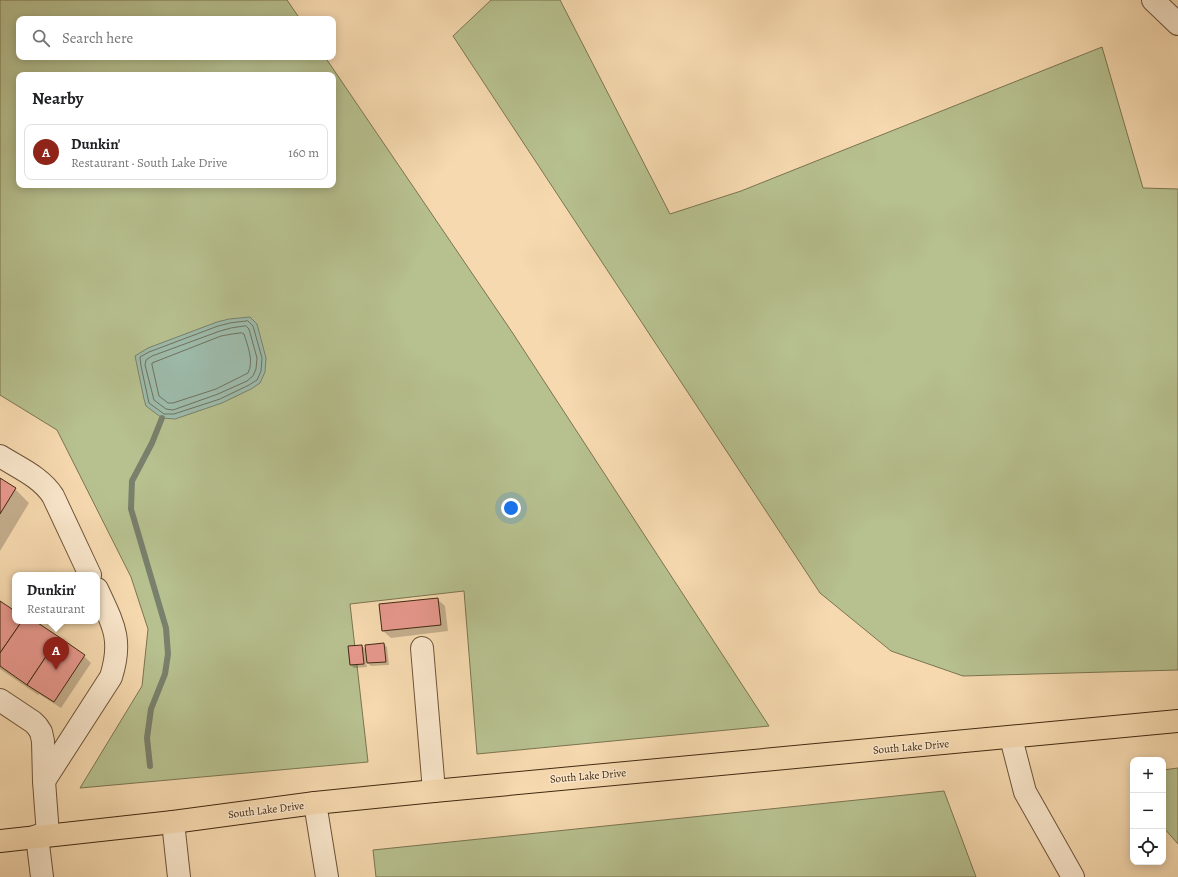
<!DOCTYPE html>
<meta charset="utf-8">
<style>
body{margin:0;font-family:Alegreya,serif;background:#f2f2f2;color:#202124}
.controls{position:absolute;right:12px;bottom:12px;display:grid;overflow:hidden;border-radius:8px;box-shadow:0 2px 10px #0003}
.controls button{width:36px;height:36px;display:grid;place-items:center;padding:0;border:0;border-bottom:1px solid #e0e0e0;background:#fff;color:#202124;font:20px sans-serif}
.you{position:absolute;left:511px;top:508px;width:14px;height:14px;margin:-10px;border:3px solid #fff;border-radius:50%;background:#1a73e8;box-shadow:0 0 0 6px #1a73e833}
.badge{display:grid;place-items:center;width:26px;height:26px;border-radius:50%;background:#8f2418;color:#fff;font-size:13px;font-weight:700}
.pin{position:absolute;translate:-50% -33px;filter:drop-shadow(0 1px 2px #0008)}
.pin::after{content:'';position:absolute;top:21px;width:14px;height:12px;background:inherit;clip-path:polygon(0 0,100% 0,50% 100%)}
.popup{position:absolute;left:12px;top:572px;width:88px;height:52px;box-sizing:border-box;display:grid;place-content:center;border-radius:8px;background:#fff;filter:drop-shadow(0 1px 3px #0005);font-size:13px;white-space:nowrap;color:#757577}
.popup b{font-size:15px;color:#202124}
.popup::after{content:'';position:absolute;left:50%;top:100%;margin-left:-8px;border:8px solid transparent;border-top-color:#fff}
.list{margin:0;padding:0;list-style:none}
h2{display:flex;justify-content:space-between;align-items:center;height:52px;margin:0;padding:0 16px;font-size:17px}
h2 small{font-size:13px;font-weight:400;color:#757577}
.list li{display:grid;grid-template-columns:26px 1fr auto;gap:12px;align-items:center;box-sizing:border-box;height:56px;margin:0 8px 8px;padding:0 8px;border:1px solid #e0e0e0;border-radius:8px}
.list b{display:block;font-size:15px;white-space:nowrap}
.list p{margin:0;font-size:13px;white-space:nowrap;color:#757577}
.list em{font-size:13px;font-style:normal;color:#757577}
.icon{flex:none;width:22px;height:22px;fill:none;stroke:currentColor;stroke-width:2;stroke-linecap:round;stroke-linejoin:round}
.map{position:relative;flex:none;width:1178px;height:877px;overflow:hidden}
.search{position:absolute;background:#fff;box-shadow:0 2px 10px #0003;left:16px;top:16px;width:320px;height:44px;display:flex;align-items:center;gap:10px;box-sizing:border-box;padding:0 14px;border-radius:8px;color:#757577;font-size:15px}
.panel{position:absolute;background:#fff;box-shadow:0 2px 10px #0003;left:16px;top:72px;width:320px;height:116px;border-radius:8px}
.map>svg:first-child{display:block}
.green{fill:#b7c08f;stroke:#7c7450;fill-rule:evenodd}
.water{fill:#9dbaaa;stroke:#79806c}
.shadow{fill:#0003}
.lines{fill:none;stroke-linecap:round;stroke-linejoin:round}
.shore{stroke:#70725d;stroke-width:1}
.stream{stroke:#79806c;stroke-width:6}
.building{fill:#e7988d;stroke:#422910}
.minor-casing{stroke:#6f5538;stroke-width:24}
.major-casing{stroke:#422910;stroke-width:24}
.minor{stroke:#f9e6cb;stroke-width:22}
.major{stroke:#f6d9af;stroke-width:22}
.labels{text-anchor:middle;dominant-baseline:central;stroke-width:3;stroke-linejoin:round;paint-order:stroke}
.street-label{font-size:11px;fill:#422910;stroke:#f9e6cb}
</style>
<div class="map">
<svg width="1178" height="877" viewBox="0 0 1178 877">
<rect width="100%" height="100%" fill="#f6d9af"/>
<filter id="stains"><feTurbulence type="fractalNoise" baseFrequency=".005" numOctaves="4"/><feColorMatrix values="0 0 0 0 .2 0 0 0 0 .09 0 0 0 0 .02 0 0 0 .5 -.17"/></filter>
<radialGradient id="worn" r=".72"><stop offset=".6" stop-color="#630" stop-opacity="0"/><stop offset="1" stop-color="#630" stop-opacity=".3"/></radialGradient>
<g class="green">
<path d="M0 0H287L300 19H19V57H325L512 332 769 726 477 754 464 591 350 604 368 762 80 788 142 686 148 629 131 577 57 430 0 395ZM19 75H333V185H19Z"/>
<path d="M491 0H560L670 214 741 191 1102 47 1143 188 1178 189V670L963 676 891 651 820 593 453 36Z"/>
<path d="M1178 768V844L1163 827V770Z"/>
<path d="M944 791 976 877H376L373 850Z"/>
</g>
<path class="water" d="M250 317 257 324 266 358 265 372 260 383 251 389 222 403 175 419 162 418 146 406 144 399 135 356 148 348 217 322 229 319Z"/>
<g class="shadow">
<path d="M0 479 15 489 29 503 0 551Z"/>
<path d="M437 599 445 606 448 631 391 638 383 631Z"/>
<path d="M0 602 15 612V621H33L84 656 91 663 61 708 39 694 38 695 0 669Z"/>
<path d="M384 644 387 647 389 665 371 666 366 662 367 667 354 668 351 665 362 646 366 650Z"/>
</g>
<g class="lines">
<g class="shore">
<path d="M248 321 253 326 262 358 261 371 257 380 249 385 220 399 174 414H164L149 403 141 366 140 357 149 352 218 326 230 323Z"/>
<path d="M246 326 249 329 257 358 256 369 253 376 247 381 218 394 173 410 166 409 154 400 145 365 146 360 152 356 220 331 231 328Z"/>
<path d="M242 333 244 334C248 347 254 361 248 373L216 389 173 403H168L159 396 152 365V363L221 336 232 334Z"/>
</g>
<path class="stream" d="M150 766 147 738 151 709 165 674 168 654 166 628 131 509 132 481 152 443 162 418"/>
</g>
<g class="building">
<path d="M0 478 16 488 0 514Z"/>
<path d="M438 598 441 625 382 631 379 604Z"/>
<path d="M0 601 15 611V621H22L0 653Z"/>
<path d="M22 621H35L59 637 27 685 0 666V653Z"/>
<path d="M59 637 85 655 54 702 27 685Z"/>
<path d="M384 643 386 662 367 663 365 645Z"/>
<path d="M362 645 364 664 350 665 348 646Z"/>
</g>
<g class="lines">
<defs>
<g id="minor">
<path d="M1153 0 1178 24"/>
<path d="M0 456C19 468 41 477 53 496L90 575"/>
<path d="M422 648 434 791"/>
<path d="M0 700 33 722 37 726 41 732 43 741 44 781 48 835"/>
<path d="M1011 738 1025 792 1073 877"/>
<path d="M44 781 111 677C123 639 113 624 97 589"/>
<path d="M315 803 327 877"/>
<path d="M173 822 179 877"/>
<path d="M37 836 42 877"/>
</g>
<path id="major" d="M0 841 173 822 315 803 434 791 1178 721"/>
</defs>
<use href="#minor" class="minor-casing"/>
<use href="#major" class="major-casing"/>
<use href="#minor" class="minor"/>
<use href="#major" class="major"/>
</g>
<g class="labels">
<g class="street-label">
<text transform="translate(911 747) rotate(-5)">South Lake Drive</text>
<text transform="translate(588 776) rotate(-5)">South Lake Drive</text>
<text transform="translate(266 810) rotate(-7)">South Lake Drive</text>
</g>
</g>
<rect width="100%" height="100%" filter="url(#stains)"/>
<rect width="100%" height="100%" fill="url(#worn)"/>
</svg>
<div class="controls">
<button>+</button>
<button>−</button>
<button><svg class="icon" aria-label="locate" viewBox="0 0 24 24"><circle cx="12" cy="12" r="6"/><path d="M12 2v4M12 18v4M2 12h4M18 12h4"/></svg></button>
</div>
<div class="you"></div>
<div class="pin badge" style="left:56px;top:670px">A</div>
<div class="popup"><b>Dunkin'</b>Restaurant</div>
<div class="search"><svg class="icon" aria-label="search" viewBox="0 0 24 24"><circle cx="10" cy="10" r="6"/><path d="M15 15l6 6"/></svg>Search here</div>
<section class="panel">
<h2>Nearby<small></small></h2>
<ul class="list">
<li><span class="badge">A</span><div><b>Dunkin'</b><p>Restaurant · South Lake Drive</p></div><em>160 m</em></li>
</ul>
</section>
</div>
